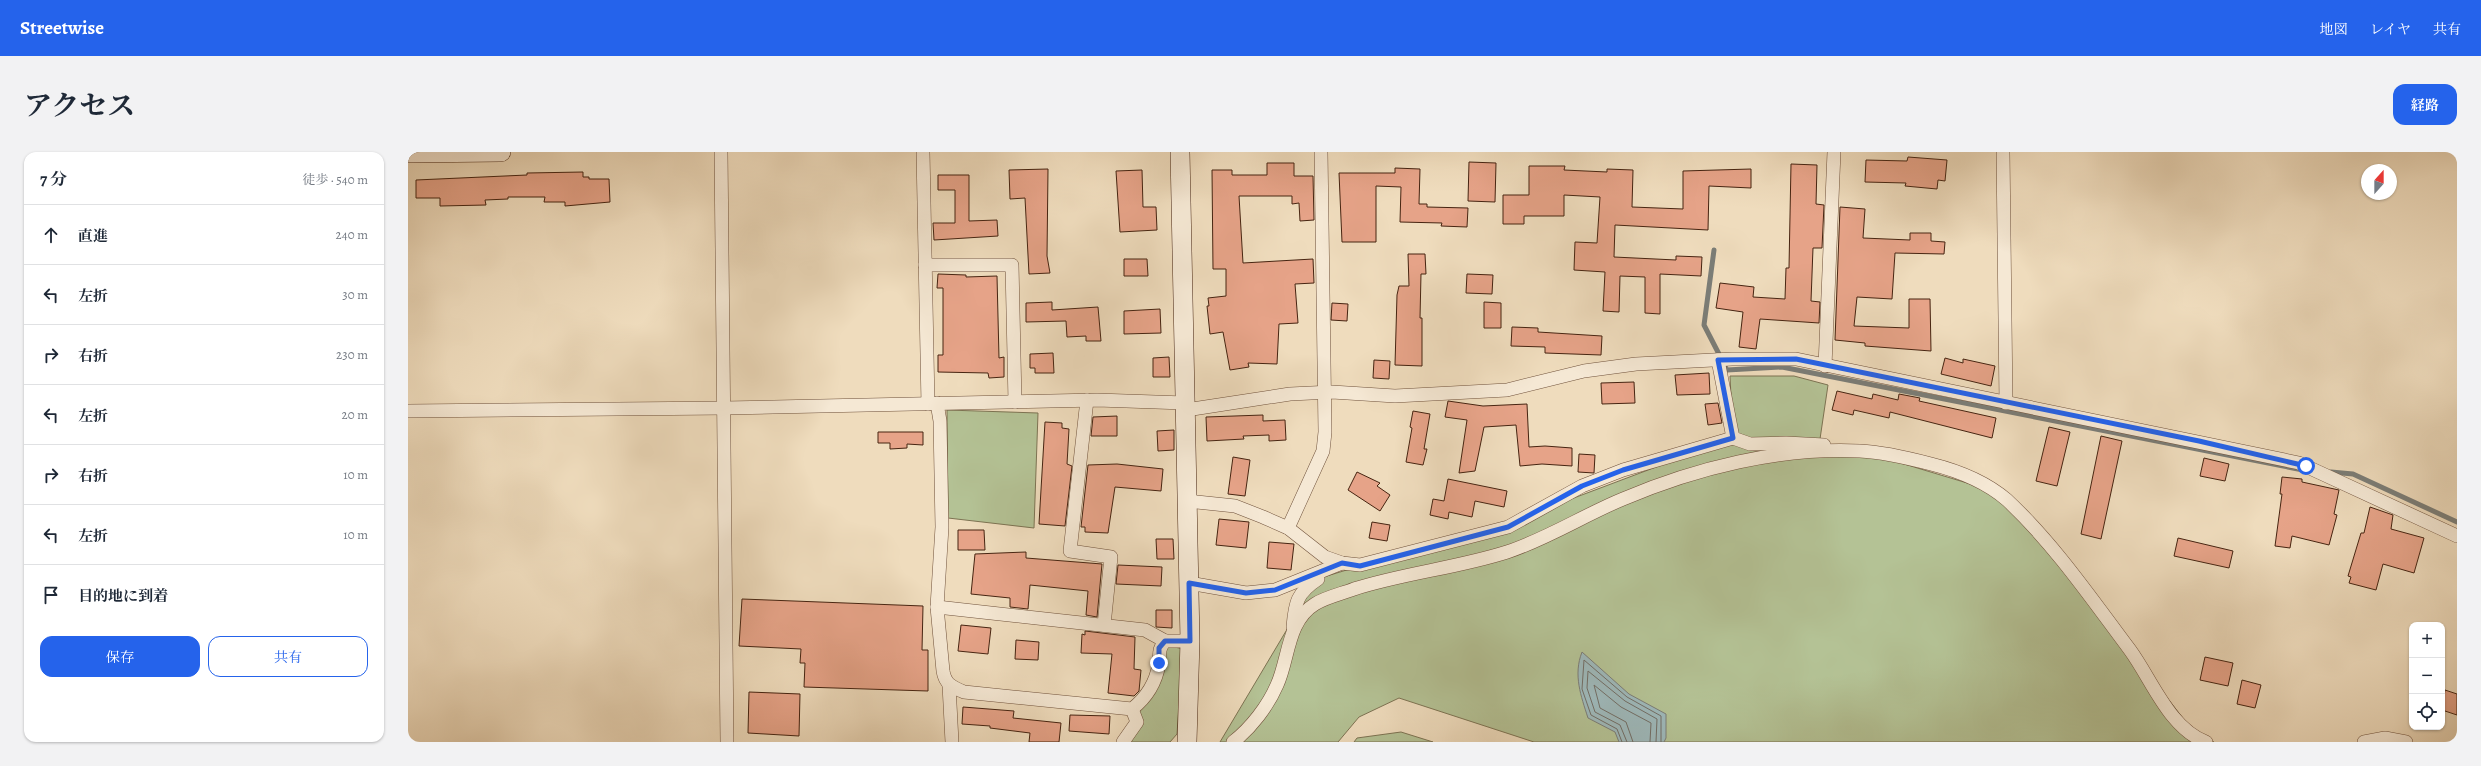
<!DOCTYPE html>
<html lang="ja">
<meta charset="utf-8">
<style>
body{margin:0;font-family:Alegreya,"Noto Serif JP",serif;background:#f2f2f3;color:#1f2937}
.controls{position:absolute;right:12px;bottom:12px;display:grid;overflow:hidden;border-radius:8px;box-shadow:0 1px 3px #0004}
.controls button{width:36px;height:36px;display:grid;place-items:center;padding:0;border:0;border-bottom:1px solid #e0e1e3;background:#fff;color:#1f2937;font:20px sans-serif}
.compass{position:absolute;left:1953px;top:12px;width:36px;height:36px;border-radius:50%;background:#fff;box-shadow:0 1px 3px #0004;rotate:21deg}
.stop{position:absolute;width:12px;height:12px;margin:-9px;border:3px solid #2563eb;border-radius:50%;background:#fff}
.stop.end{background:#2563eb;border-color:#fff;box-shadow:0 1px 4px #0008}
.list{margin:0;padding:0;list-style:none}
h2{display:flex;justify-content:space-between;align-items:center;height:52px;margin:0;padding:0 16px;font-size:17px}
h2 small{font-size:13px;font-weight:400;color:#747a83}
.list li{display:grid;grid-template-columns:26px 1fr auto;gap:12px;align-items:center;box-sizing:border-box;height:60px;padding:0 16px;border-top:1px solid #e0e1e3}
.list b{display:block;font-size:15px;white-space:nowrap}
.list em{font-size:13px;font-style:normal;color:#747a83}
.actions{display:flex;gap:8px;padding:12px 16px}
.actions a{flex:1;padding:9px 0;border:1px solid #2563eb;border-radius:12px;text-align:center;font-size:14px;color:#2563eb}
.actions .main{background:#2563eb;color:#fff}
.icon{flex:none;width:22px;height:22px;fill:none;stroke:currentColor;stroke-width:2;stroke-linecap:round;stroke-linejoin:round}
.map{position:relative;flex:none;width:2049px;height:590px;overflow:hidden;border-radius:12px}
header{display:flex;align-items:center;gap:24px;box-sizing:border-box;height:56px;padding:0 20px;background:#2563eb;color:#fff}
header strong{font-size:19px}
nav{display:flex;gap:22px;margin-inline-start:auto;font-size:14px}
.intro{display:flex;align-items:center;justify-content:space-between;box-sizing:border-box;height:96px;padding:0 24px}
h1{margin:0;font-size:28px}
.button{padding:10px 18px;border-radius:12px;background:#2563eb;color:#fff;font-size:14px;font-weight:700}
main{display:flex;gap:24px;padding:0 24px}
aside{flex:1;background:#fff;border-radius:12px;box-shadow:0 1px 3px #0004}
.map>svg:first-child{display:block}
.green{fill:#b4c295;stroke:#7d7353}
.water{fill:#9eb9bb;stroke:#7b7d77}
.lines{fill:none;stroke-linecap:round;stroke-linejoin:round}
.shore{stroke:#726e66;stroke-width:1}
.stream{stroke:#7b7d77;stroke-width:5}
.building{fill:#e6a388;stroke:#462411}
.street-casing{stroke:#70523c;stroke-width:14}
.secondary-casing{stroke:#462411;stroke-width:20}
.street{stroke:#f5e8d4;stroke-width:13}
.secondary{stroke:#f5e8d4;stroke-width:19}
.route{stroke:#2563eb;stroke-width:5}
</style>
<header>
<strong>Streetwise</strong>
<nav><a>地図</a><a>レイヤ</a><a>共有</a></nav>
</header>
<div class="intro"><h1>アクセス</h1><a class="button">経路</a></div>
<main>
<aside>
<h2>7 分<small>徒歩 · 540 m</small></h2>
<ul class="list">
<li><svg class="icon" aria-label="ahead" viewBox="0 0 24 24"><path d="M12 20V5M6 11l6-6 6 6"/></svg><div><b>直進</b></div><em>240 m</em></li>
<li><svg class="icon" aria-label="left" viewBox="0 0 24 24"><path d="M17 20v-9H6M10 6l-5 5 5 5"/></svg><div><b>左折</b></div><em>30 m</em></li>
<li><svg class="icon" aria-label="right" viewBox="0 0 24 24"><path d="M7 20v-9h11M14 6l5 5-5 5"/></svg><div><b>右折</b></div><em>230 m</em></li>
<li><svg class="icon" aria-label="left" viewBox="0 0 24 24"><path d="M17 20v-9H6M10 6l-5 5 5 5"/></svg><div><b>左折</b></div><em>20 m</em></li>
<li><svg class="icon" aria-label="right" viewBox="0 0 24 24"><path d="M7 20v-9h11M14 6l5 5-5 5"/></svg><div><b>右折</b></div><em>10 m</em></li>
<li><svg class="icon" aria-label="left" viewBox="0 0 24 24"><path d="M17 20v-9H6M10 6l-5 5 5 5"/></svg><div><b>左折</b></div><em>10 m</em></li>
<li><svg class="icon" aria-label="arrive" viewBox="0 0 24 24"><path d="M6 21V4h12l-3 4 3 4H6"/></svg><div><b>目的地に到着</b></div></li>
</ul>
<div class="actions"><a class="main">保存</a><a>共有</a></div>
</aside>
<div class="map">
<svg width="2049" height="590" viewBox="0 0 2049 590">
<rect width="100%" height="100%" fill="#efdcbd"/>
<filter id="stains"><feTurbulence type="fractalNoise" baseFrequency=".005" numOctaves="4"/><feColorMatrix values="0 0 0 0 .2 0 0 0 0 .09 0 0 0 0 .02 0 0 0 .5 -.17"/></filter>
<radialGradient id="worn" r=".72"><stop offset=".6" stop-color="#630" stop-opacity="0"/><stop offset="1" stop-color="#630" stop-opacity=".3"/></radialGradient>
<g class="green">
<path d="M1322 224H1386L1420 233 1412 287 1376 291 1453 299 1589 340 1673 434 1791 587 1806 590H1126L991 546 951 565 930 590H812L909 427 1126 361 1325 286Z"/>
<path d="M539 258 630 261 626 376 540 366Z"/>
<path d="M754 492 775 497 769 582 762 590H715L729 570 724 557 745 542Z"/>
<path d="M993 580 1025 590H946L949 586Z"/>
</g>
<path class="water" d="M1174 500 1221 542 1258 562V586L1256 590H1211L1207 580 1180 566C1173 544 1165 523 1174 500Z"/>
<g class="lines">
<g class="shore">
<path d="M1214 590 1209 577 1183 563 1174 537 1176 508 1219 545 1253 564V590"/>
<path d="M1219 590 1212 573 1187 560 1179 536 1180 519 1217 549 1249 567 1248 590"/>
<path d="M1225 590 1218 570 1192 556 1186 533 1213 555 1243 571 1242 590"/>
</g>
<g class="stream">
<path d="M1306 98 1296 173 1313 206"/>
<path d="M1316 213 1319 218 1374 215 1895 318"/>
<path d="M1923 320 1945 322 2049 370"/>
</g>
</g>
<g class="building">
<path d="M1500 5 1539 8 1537 29 1530 28 1529 37 1497 34 1498 31 1457 30 1458 8 1499 9Z"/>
<path d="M1061 10 1088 11 1087 50 1060 49Z"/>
<path d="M859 11H886V24H905L906 68 892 69 891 51 884 52V44H831L835 111 905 107 906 131 887 132 890 171 871 172 869 212 840 211 841 215 822 218 815 180 802 182 799 154H801L800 146 818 144V117H805L804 18H824V23H859Z"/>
<path d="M1383 12 1409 13 1408 52 1416 53 1414 96H1405L1403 149 1412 150 1411 171 1352 167 1348 197 1331 195 1335 160 1308 156 1312 131 1346 135 1345 145 1377 147 1378 116H1381Z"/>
<path d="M1121 14H1157L1156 18 1199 20V17L1225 18 1224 55 1275 57V19L1343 17V36L1301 34 1300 78 1207 73 1206 105 1268 108V104L1294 105 1293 124 1252 122V162L1237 161V125L1212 124 1211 160 1195 159 1197 120 1166 118 1167 90 1189 91 1192 45 1156 43V64H1116V72H1095V43H1121Z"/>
<path d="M987 16 1012 17 1011 52H1019V55L1060 56 1059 75 1033 74 1034 71 992 70 993 35 968 34V90H934L931 21H987Z"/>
<path d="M640 17 639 104 642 121 621 122 617 46 602 47 601 18Z"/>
<path d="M734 18 735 55H748L749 78 712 80 708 19Z"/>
<path d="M175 20V25H181V27H201L202 50 157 54V50H136L137 45H100V47L77 48 78 53 32 54V46H8V28L119 23V21Z"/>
<path d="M530 23H561V69L589 68 590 84 526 88 525 71H547V38H530Z"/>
<path d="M1432 55 1457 57 1455 86 1502 88V81H1523V89L1537 90 1536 102 1487 101 1484 147 1449 145 1446 174 1501 176V147H1522L1523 199 1457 194V191L1427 188Z"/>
<path d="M1000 102H1017L1018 122H1013L1012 166H1014V214L987 213 989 143 991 134H1001Z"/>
<path d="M716 107H739L740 124H716Z"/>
<path d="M530 122 558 123V125L589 124 591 206 596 205V225L581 226 580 221 530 220V203H535V136H529Z"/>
<path d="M1059 122 1085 123 1084 142 1058 141Z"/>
<path d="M644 150V158L690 155 693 189H678V184L659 185 658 169 618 170V151Z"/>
<path d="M1076 150 1093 151V176H1076Z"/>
<path d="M924 151 940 152 939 169 923 168Z"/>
<path d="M752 157 753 181 716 182V159Z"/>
<path d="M1104 175 1130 176V180L1194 184 1193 203 1137 201V195L1103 194Z"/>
<path d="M645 201 646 221H627V216H622V202Z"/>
<path d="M761 205 762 225H745V206Z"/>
<path d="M1537 206 1555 211V207L1587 214 1583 234 1533 222Z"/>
<path d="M966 208 982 209 981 227 965 226Z"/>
<path d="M1301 221 1302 242 1269 243 1267 223Z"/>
<path d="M1226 230 1227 251 1194 252 1193 231Z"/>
<path d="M1429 239 1464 247 1465 242 1490 248 1491 242 1512 246 1511 249 1588 266 1584 286 1482 260 1481 266 1446 258 1445 263 1424 258Z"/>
<path d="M1040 249 1075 254 1119 252 1121 295 1137 294 1164 296V314L1134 312 1112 314 1108 273 1076 275 1067 319 1051 321 1059 268 1037 265Z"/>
<path d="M1310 251 1314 271 1300 273 1297 252Z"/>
<path d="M1005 259 1022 262 1016 297H1019L1015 313 998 310 1004 276 1002 275Z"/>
<path d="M855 263V269L877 268 878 288 861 289V283L835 284 836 287 799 289 798 265Z"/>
<path d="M709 264V284H683L685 265Z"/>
<path d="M637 270 654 271V276L661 277 659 312 664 314 657 374 631 372Z"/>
<path d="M1641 275 1662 280 1649 334 1628 329Z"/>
<path d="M766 278V298L750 299 749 279Z"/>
<path d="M470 280H515V293L499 292V296L482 297V291H470Z"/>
<path d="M1693 284 1714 289 1693 387 1673 382Z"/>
<path d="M1171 302 1187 303 1186 321 1170 320Z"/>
<path d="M825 305 842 308 837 344 820 342Z"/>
<path d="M1796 306 1821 312 1817 329 1792 324Z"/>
<path d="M709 312 755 317 753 339 707 335 700 381 677 380V375H673L680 313Z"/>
<path d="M949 320 972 331 969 334 982 343 972 359 940 338Z"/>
<path d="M1874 325 1894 327V330L1931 338 1926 362 1929 363 1921 393 1884 384 1882 396 1867 394 1874 342H1872Z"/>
<path d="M1040 327 1099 339 1096 355 1067 349 1064 365 1041 360 1040 367 1022 363 1025 347 1036 349Z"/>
<path d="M1962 355 1985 363 1983 377 2016 386 2006 421 1975 412 1968 438 1941 431 1943 425 1940 424 1953 381H1956Z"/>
<path d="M811 367 841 370 838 396 808 393Z"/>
<path d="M964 370 982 373 979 389 961 386Z"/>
<path d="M550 378H576L577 398H550Z"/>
<path d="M1770 386 1825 399 1821 416 1766 404Z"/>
<path d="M748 387H765L766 407H749Z"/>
<path d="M861 390 886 392 883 418 859 416Z"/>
<path d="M618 400V406L694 412 689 465 678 463 680 439 622 433 620 457 602 455V446L563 442 567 402Z"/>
<path d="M710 413 754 415 753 434 708 432Z"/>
<path d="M334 447 515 454 514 498H520V539L396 535 397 511H392L393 497 331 494Z"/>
<path d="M748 458H764V476L748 475Z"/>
<path d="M553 473 583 476 580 502 550 499Z"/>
<path d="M677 479 727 485 726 517 733 518 731 539 726 544 700 541 704 502 673 501 674 482 677 483Z"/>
<path d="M608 488 631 490 630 508 607 507Z"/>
<path d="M1797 505 1825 511 1820 534 1792 528Z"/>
<path d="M1834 528 1853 533 1847 556 1829 552Z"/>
<path d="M2037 538 2049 542V563L2034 558Z"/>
<path d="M341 540 392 542 391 584 340 581Z"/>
<path d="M555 555 606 559 605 566 653 571 651 590H621L622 581 582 576V574L554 572Z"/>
<path d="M662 563 702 564 701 582 661 579Z"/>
</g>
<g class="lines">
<defs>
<g id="street">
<path d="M313 0 319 590"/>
<path d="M515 0 520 252"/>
<path d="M1595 0 1598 251"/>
<path d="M517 113H604L607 250"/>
<path d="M1417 214 1426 0"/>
<path d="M679 248 662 399 703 405 696 473"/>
<path d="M529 251 532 269 534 375 529 455 535 519C537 532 544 535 556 540L724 557C738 546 748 530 751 512 752 502 750 497 757 489H782"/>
<path d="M778 258 882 242 924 240 987 244 1099 238 1176 219 1228 212 1324 207H1388L1891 311 2049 384"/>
<path d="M0 259 317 256 689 248 777 251"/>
<path d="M1325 286 1342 292 1378 291 1416 293"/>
<path d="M779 349 827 354 855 365 880 376 917 405 934 411 952 413 1100 375 1174 334 1215 318 1325 286 1310 208"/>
<path d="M880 376 915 299 917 280 913 0"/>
<path d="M781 431 838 441 867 438 934 411"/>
<path d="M529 455 737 478 757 489"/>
<path d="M885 475C887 450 889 441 910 427"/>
<path d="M541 533 544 590"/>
<path d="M715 590 729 570 724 557"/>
<path d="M825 590C843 576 860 554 869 533 881 507 879 469 907 452 918 445 933 442 946 437 996 421 1049 416 1099 400 1139 387 1176 363 1215 347 1288 316 1372 295 1452 299 1475 300 1500 306 1523 312 1551 319 1577 329 1599 348 1646 392 1683 446 1722 498 1744 528 1761 576 1798 590"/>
<path d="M1956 590 1977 586 1998 590"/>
</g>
<g id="secondary">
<path d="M772 0 782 489 779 590"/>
<path d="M0 1 93 0"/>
</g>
</defs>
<use href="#street" class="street-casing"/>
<use href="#secondary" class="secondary-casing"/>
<use href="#street" class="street"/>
<use href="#secondary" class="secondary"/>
</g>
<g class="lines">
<path class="route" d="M751 511V496L757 489H782L781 431 838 441 867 438 934 411 952 414 1100 375 1174 334 1215 318 1325 286 1310 208 1388 207 1791 289 1898 314"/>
</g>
<rect width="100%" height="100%" filter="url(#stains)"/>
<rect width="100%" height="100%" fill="url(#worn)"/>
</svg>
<div class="controls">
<button>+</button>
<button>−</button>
<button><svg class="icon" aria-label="locate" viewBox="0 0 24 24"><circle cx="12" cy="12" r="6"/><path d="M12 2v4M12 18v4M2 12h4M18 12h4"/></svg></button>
</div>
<svg class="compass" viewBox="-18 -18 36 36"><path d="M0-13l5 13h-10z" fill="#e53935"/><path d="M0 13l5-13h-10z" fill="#747a83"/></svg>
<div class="stop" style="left:1898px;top:314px"></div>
<div class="stop end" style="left:751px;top:511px"></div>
</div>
</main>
